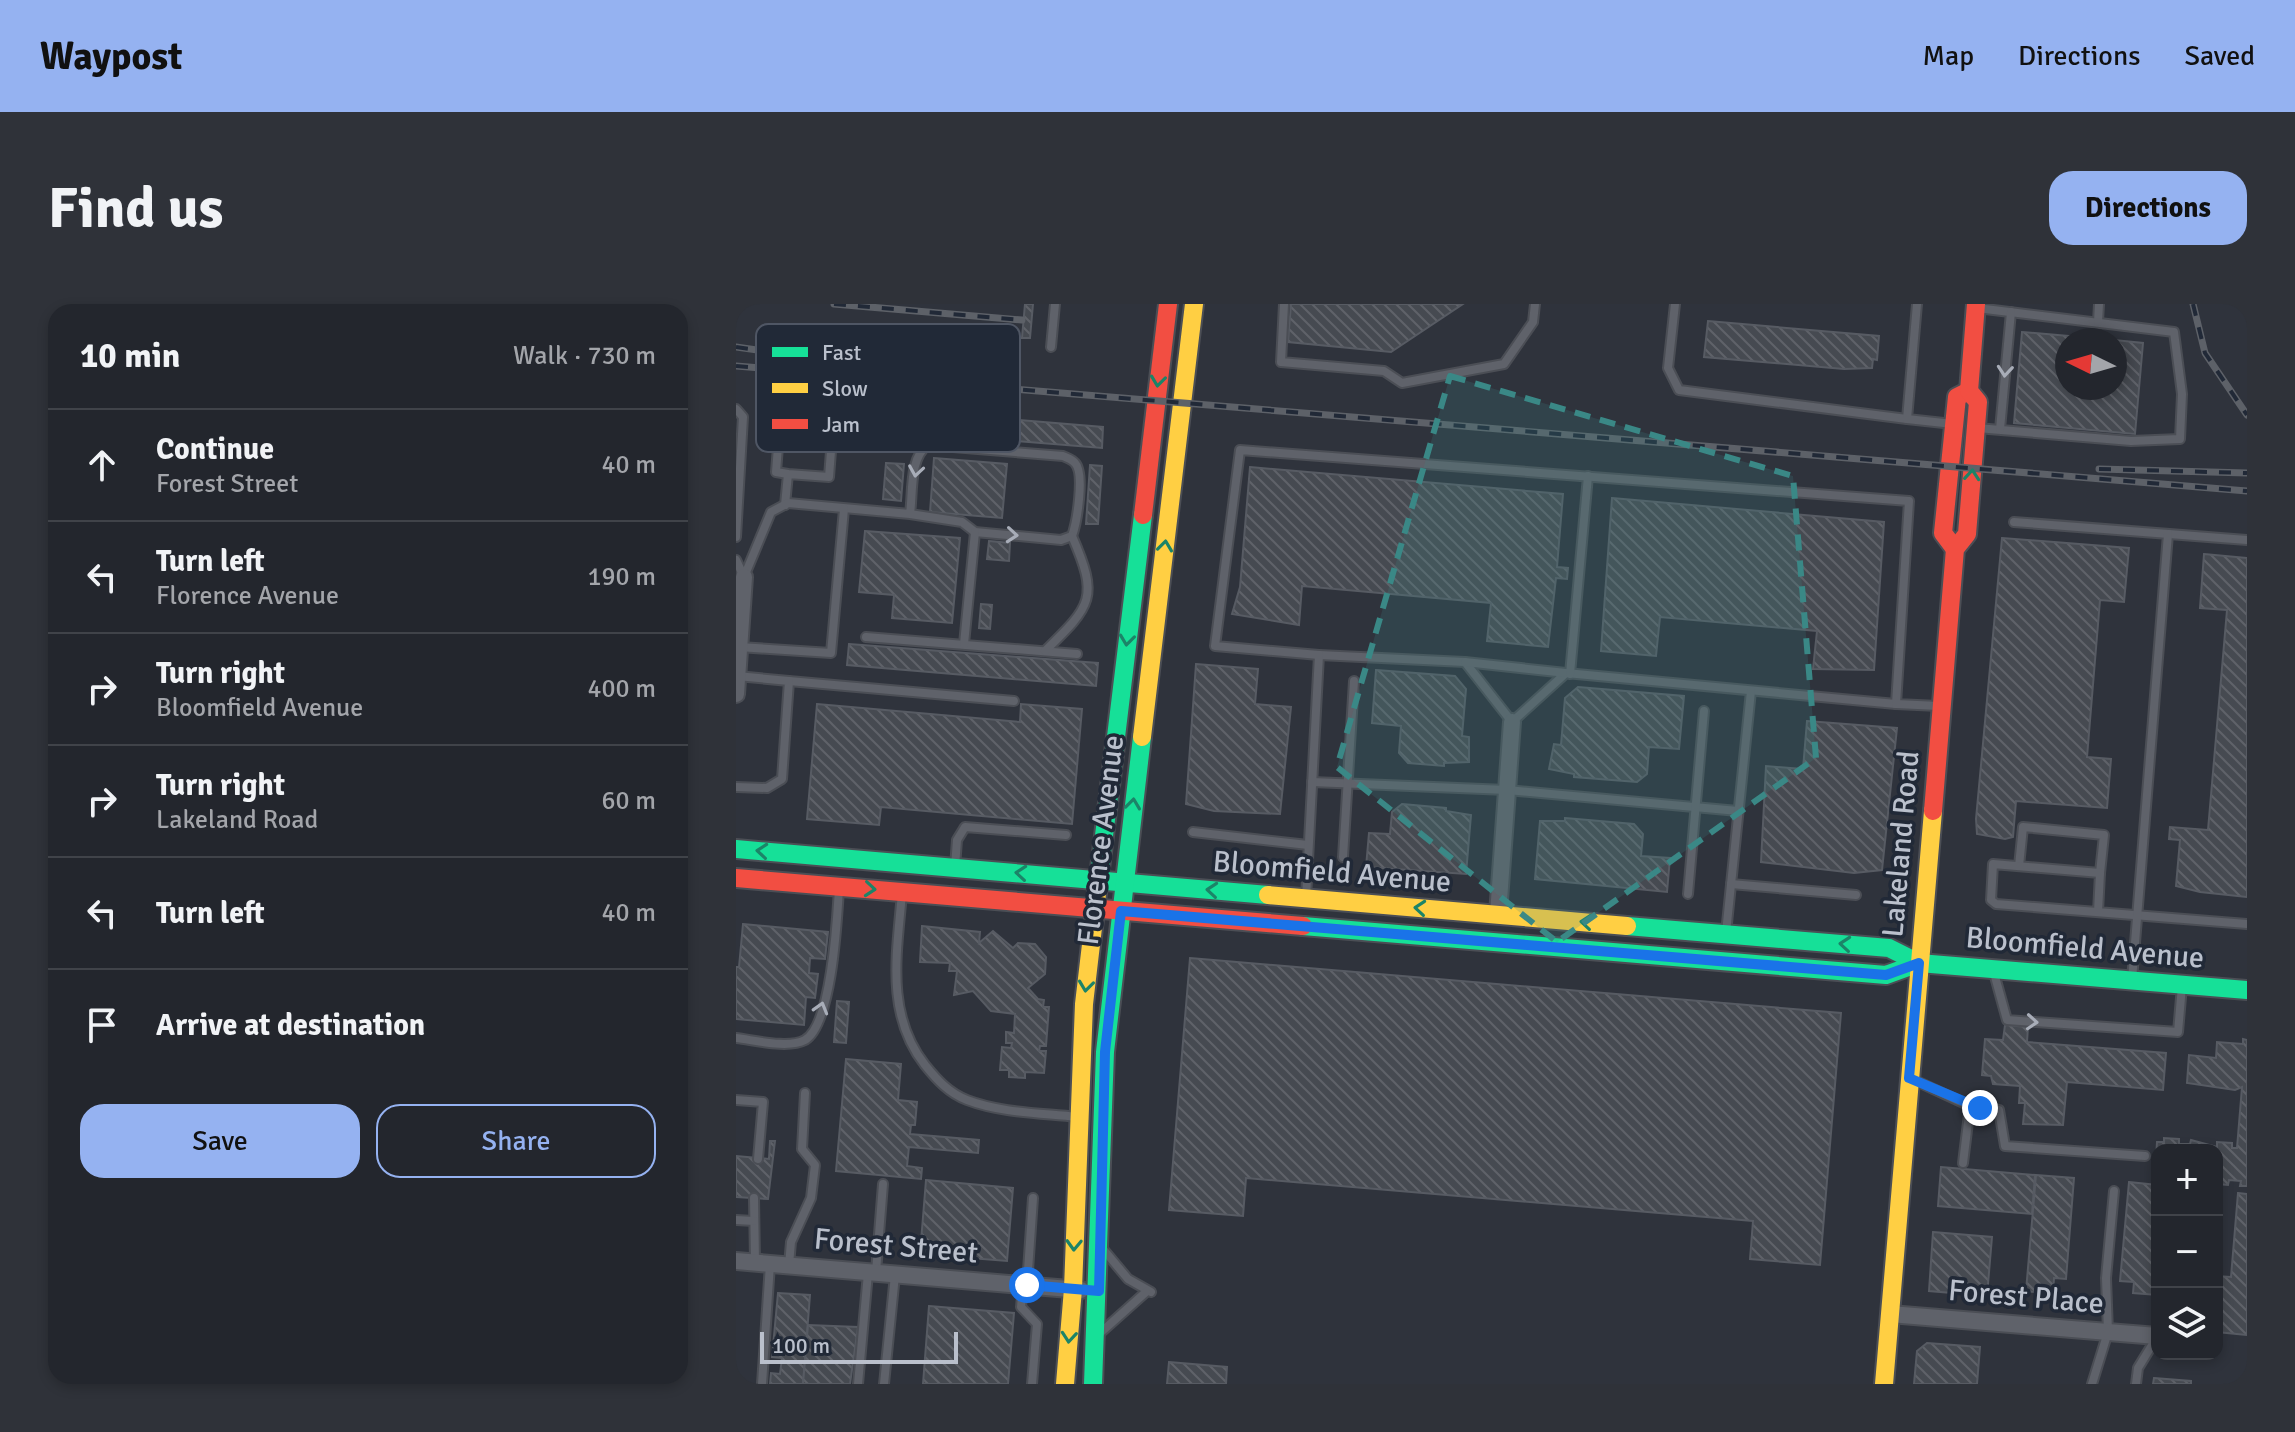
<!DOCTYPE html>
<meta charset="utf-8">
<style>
body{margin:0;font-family:Signika,sans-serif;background:#2f3239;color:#f1f3f6}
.controls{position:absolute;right:24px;bottom:24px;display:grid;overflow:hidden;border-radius:16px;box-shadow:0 4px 12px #0003}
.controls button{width:72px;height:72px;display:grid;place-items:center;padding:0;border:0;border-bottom:2px solid #404349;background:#23262d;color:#f1f3f6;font:40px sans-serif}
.compass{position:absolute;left:1319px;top:24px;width:72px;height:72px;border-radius:50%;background:#23262d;box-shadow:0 4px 12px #0003;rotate:275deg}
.scale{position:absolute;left:24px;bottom:20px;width:198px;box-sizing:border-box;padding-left:8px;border:4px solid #bac0cc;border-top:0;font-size:22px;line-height:28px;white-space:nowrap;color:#bac0cc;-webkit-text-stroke:6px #212937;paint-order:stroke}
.stop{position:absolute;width:24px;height:24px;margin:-18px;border:6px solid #1a73e8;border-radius:50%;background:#fff}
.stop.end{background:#1a73e8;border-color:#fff;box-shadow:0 2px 8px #0008}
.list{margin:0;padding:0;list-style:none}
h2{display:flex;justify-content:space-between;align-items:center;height:104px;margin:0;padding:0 32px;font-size:34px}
h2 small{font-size:26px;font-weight:400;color:#a3a5aa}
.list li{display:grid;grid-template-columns:52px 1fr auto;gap:24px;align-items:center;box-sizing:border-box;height:112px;padding:0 32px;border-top:2px solid #404349}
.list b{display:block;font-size:30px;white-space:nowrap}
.list p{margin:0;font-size:26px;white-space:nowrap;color:#a3a5aa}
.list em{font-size:26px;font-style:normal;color:#a3a5aa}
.actions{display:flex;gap:16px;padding:24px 32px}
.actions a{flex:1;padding:18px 0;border:2px solid #95b2f1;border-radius:24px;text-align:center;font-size:28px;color:#95b2f1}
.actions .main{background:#95b2f1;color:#111}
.icon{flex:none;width:44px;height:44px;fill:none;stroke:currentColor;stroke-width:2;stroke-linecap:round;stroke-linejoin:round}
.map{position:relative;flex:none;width:1511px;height:1080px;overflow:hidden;border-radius:24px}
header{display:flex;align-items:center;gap:48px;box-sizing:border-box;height:112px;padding:0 40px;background:#95b2f1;color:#111}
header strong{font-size:38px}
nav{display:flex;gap:44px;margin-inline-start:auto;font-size:28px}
.intro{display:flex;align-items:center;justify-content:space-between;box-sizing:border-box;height:192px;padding:0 48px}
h1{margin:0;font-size:56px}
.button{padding:20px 36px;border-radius:24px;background:#95b2f1;color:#111;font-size:28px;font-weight:700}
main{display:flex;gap:48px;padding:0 48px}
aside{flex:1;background:#23262d;border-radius:24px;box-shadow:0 4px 12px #0003}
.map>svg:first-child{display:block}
.building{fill:url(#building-back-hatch);stroke:#575b63;stroke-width:2}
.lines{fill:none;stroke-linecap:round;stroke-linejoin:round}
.lane-casing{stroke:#4b4e55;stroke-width:12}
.street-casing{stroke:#4b4e55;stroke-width:20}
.fast-casing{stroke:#4b4e55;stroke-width:22}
.slow-casing{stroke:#4b4e55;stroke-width:22}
.jam-casing{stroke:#4b4e55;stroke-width:22}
.lane{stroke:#5f626a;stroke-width:8}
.street{stroke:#5f626a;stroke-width:16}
.fast{stroke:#16e098;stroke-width:18}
.slow{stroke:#ffcf43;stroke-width:18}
.jam{stroke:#f24e42;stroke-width:18}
.rail-casing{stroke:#5d6168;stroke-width:7}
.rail{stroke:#212937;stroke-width:4;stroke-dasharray:12;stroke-linecap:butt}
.oneway{stroke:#a8adb8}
.oneway2{stroke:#1c8468}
.route{stroke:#1a73e8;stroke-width:10}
.marked{fill:#3a8886;fill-opacity:0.2;stroke:#3a8886;stroke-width:6;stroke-dasharray:16 10;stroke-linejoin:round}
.labels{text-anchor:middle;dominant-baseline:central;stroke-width:7;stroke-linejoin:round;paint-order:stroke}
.street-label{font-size:30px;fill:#bac0cc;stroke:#212937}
.key{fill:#212937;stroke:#4f5664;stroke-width:2}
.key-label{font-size:22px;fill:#bac0cc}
</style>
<header>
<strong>Waypost</strong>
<nav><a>Map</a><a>Directions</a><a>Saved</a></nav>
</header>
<div class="intro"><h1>Find us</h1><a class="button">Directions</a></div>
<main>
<aside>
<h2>10 min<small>Walk · 730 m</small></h2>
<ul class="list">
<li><svg class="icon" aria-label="ahead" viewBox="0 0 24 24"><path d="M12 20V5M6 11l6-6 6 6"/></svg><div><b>Continue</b><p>Forest Street</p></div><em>40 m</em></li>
<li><svg class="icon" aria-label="left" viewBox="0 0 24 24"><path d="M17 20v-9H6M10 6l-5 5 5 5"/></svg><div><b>Turn left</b><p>Florence Avenue</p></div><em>190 m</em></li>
<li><svg class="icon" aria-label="right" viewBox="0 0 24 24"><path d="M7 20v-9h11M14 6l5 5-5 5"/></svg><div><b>Turn right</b><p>Bloomfield Avenue</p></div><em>400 m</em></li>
<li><svg class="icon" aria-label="right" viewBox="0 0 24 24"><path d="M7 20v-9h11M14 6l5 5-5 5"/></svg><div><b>Turn right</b><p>Lakeland Road</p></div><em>60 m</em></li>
<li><svg class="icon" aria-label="left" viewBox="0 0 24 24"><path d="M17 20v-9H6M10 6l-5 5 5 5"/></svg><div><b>Turn left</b></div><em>40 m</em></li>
<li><svg class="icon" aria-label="arrive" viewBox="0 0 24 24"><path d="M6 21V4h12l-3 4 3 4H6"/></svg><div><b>Arrive at destination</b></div></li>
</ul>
<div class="actions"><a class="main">Save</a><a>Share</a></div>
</aside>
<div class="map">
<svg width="1511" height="1080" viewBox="0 0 1511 1080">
<defs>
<pattern id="building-back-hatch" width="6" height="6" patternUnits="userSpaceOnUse" patternTransform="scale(2)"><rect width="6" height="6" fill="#464a51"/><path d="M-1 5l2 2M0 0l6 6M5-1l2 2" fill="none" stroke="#5f6269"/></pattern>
</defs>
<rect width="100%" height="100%" fill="#2f333c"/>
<g class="building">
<path d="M289 0H297L294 34H286Z"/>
<path d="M555 0H727L655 48 552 38Z"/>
<path d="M972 17 1143 32 1141 56 1137 55 1136 64 1108 65 968 53Z"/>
<path d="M1286 28 1379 36H1331V84H1379V36L1407 39 1399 130 1278 119Z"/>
<path d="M26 95 367 123 366 144 25 116Z"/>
<path d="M198 154 271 160 266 214 194 208Z"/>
<path d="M150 159 168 160 165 197 147 195Z"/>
<path d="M354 161 366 162 362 220H350Z"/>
<path d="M514 163 827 190 821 263 832 264 831 275 820 274 812 343 751 337 755 299 566 282 563 321 496 310 504 283Z"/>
<path d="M876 194 1148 218 1138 366 1077 365 1081 327 924 313 920 352 865 347Z"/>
<path d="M129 227 224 234 216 319 156 314 158 291 123 288Z"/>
<path d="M1266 234 1393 244 1388 298 1364 296 1351 453 1375 455 1371 504 1280 497 1277 533 1269 535 1241 530 1240 515Z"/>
<path d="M253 237 274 239 273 257 251 255Z"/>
<path d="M1468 250 1511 254V593L1464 588 1440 582 1444 536 1433 535 1434 523 1472 526 1491 306 1464 304Z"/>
<path d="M245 300 256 301 254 325 243 324Z"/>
<path d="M113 340 362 359 360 382 111 361Z"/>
<path d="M460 360 522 365 519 400 555 403 544 510 478 507 450 500Z"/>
<path d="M640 366 719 372 730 385 726 432 733 433V458L708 459V462L672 459 663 449 665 422 636 419Z"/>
<path d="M842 383 948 392 943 445 913 443 911 470 901 478 838 473V470L813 465 818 440 825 441 829 394Z"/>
<path d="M81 400 284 418 285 400 346 405 336 520 145 503 143 521 71 515Z"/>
<path d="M1071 417 1161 424 1146 566 1118 569 1025 558 1030 462 1067 465Z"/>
<path d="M666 500 710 504V507L735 511 730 570 630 563 633 529 654 530 656 508Z"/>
<path d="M829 514 898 520 907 530 905 552 934 554 931 588 799 575 804 517H829Z"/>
<path d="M7 620 92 628 89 655 74 654 73 669 82 670 79 694 70 693 68 721 0 715V663H3Z"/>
<path d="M186 622 244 628 243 639 257 627 277 644 282 639 299 640 310 653 309 670 292 684 302 695 308 696 307 703H313L310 742H304L303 747H310L308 769 289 768V774L273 773V766H264L266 743 275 744 276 739H270V728L278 729 279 710 255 707 237 687 218 691 221 667H213L214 659 184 658Z"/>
<path d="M454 654 1105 709 1084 961 1014 955 1017 917 510 874 507 912 433 906Z"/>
<path d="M101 697 113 698 110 739 98 738Z"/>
<path d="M1269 721 1292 723 1291 738 1430 749 1427 786 1331 778 1327 821 1287 820 1289 799H1283L1284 782 1257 780 1255 772 1246 771 1249 735 1267 736Z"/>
<path d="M1507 735 1511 736V882H1504L1505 877 1493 876 1492 881 1481 880V846H1421L1419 870 1421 838H1428V834L1443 835V840H1454L1455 836 1481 843V838L1496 839V844H1501L1506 783 1499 786 1451 779 1453 751 1480 754 1481 738 1507 740Z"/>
<path d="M110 755 165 760 162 796 181 798 179 821H175L174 830 243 836 242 849 173 843 171 862 186 864 185 875 100 867Z"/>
<path d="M34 837H39L32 895 0 893V852L33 855Z"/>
<path d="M1205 863 1299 871 1296 910 1202 902Z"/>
<path d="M1300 871 1338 874 1330 975 1318 974 1317 990 1290 987Z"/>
<path d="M190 876 277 884 271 957 184 950Z"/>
<path d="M1393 878 1421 881V991L1397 989 1398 978 1384 977Z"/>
<path d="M1502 889 1511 890V1031L1481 1028V972L1495 973Z"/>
<path d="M1197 928 1256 933 1251 992 1193 987Z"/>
<path d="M42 989 74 991 67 1080H34L35 1069 44 1070 46 1054 36 1053Z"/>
<path d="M193 1002 278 1009 272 1080H187Z"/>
<path d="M72 1021 122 1023 114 1080H67Z"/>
<path d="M1191 1039 1244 1043 1241 1080H1178L1181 1047Z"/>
<path d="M433 1058 491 1063 490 1080H431Z"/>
<path d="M1418 1074 1455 1077V1080H1417Z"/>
</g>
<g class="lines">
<defs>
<g id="lane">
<path d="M548 0 545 58 648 67 666 79 768 60 797 18 799 0"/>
<path d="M939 0 932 64 943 86 1171 115"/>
<path d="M1181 0 1171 115 1217 120"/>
<path d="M1241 4 1438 28 1446 90 1444 135 1395 137 1241 124"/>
<path d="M1362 18 1363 0"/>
<path d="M315 43 319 0"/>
<path d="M0 105 7 113 0 233"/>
<path d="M1264 125 1275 8"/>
<path d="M49 201 52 170 40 168 43 130 96 134 93 173 52 170"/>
<path d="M1278 218 1511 236"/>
<path d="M0 256 8 273"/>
<path d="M8 273 35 208 52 199 174 210 226 218 239 228 325 236 336 232C341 218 349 169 339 159 336 155 331 154 327 152L192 141C173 153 177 190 174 210"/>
<path d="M130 333 341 350"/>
<path d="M228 340 239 228"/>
<path d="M3 343 95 349 108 205"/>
<path d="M309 347C356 301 363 294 336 232"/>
<path d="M583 351 729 358 776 418 830 369 1160 400"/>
<path d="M729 358 830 369"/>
<path d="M834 370 852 172"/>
<path d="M53 377 278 397"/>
<path d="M576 478 771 486 1002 507"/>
<path d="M0 483 31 484 46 475 53 377 1 372"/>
<path d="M457 528 572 541"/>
<path d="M607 553 618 377"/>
<path d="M1283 562 1287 523 1368 531 1364 569"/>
<path d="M219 563 221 536 229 523 330 531"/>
<path d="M995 580 1120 591"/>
<path d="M166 589C161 649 149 710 189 761 201 776 213 789 231 796 265 809 305 809 341 813"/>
<path d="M952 590 968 407"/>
<path d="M570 594 583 351 479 342 504 146 1173 197 1160 400 1203 402"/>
<path d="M1362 608 1364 569 1257 560 1255 596 1260 600 1511 620"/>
<path d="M990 629 1015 387"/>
<path d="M1258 669 1271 716 1442 728 1446 682"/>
<path d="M1396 676 1432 230"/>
<path d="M0 734C18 736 52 745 69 736 96 720 101 616 103 585"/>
<path d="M1178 776 1234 802 1263 806 1269 842 1409 852"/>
<path d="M0 796 27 798 22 855"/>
<path d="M1227 859 1234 802"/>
<path d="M18 894 19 958"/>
<path d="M0 916 18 917"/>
<path d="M367 945 392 975 415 988"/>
<path d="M53 961 55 938 75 894 79 861 66 845 69 789"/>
<path d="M140 968 147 880"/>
<path d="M287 981 285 1003 301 1020 296 1080"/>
<path d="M291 981 297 894"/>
<path d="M363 1030 410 988"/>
<path d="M26 1080 34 960"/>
<path d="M122 1080 132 969"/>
<path d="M148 1080 159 971"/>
<path d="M1356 1080 1372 1028 1370 974 1378 887"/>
<path d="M1400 1080 1402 1064 1421 1033"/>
</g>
<g id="street">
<path d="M0 390 8 273"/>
<path d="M762 610 776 418"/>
<path d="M0 957 345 986"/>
<path d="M1154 1010 1421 1032"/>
</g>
<g id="fast">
<path d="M0 545 532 591"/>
<path d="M362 581 407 211"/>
<path d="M567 622 1150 671 1183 659"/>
<path d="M891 622 1153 644 1183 659 1511 686"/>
<path d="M357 1080 369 748 406 433"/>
</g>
<g id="slow">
<path d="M406 433 458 0"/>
<path d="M532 591 891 622"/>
<path d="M329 1080 337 985 348 700 362 581"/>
<path d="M1148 1080 1197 507"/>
</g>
<g id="jam">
<path d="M407 211 432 0"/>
<path d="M1219 245 1207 229 1221 93 1233 87"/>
<path d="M1197 507 1219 245 1231 230 1242 98 1233 87 1240 0"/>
<path d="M0 574 567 622"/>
</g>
</defs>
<use href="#lane" class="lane-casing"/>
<use href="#street" class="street-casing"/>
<use href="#fast" class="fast-casing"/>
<use href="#slow" class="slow-casing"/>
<use href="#jam" class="jam-casing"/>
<use href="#lane" class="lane"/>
<use href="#street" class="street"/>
<use href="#fast" class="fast"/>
<use href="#slow" class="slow"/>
<use href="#jam" class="jam"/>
<defs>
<g id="rail">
<path d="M98 0 286 16"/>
<path d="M1457 0 1469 49 1511 111"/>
<path d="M0 43 146 64"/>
<path d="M0 62 1511 187"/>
<path d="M1363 165 1511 169"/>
</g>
</defs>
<use href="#rail" class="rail-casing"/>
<use href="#rail" class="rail"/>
</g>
<defs><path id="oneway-chevron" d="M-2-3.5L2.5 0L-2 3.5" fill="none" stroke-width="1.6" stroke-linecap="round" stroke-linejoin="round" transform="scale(2)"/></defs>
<g class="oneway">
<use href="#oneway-chevron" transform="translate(1269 67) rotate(95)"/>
<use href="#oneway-chevron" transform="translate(180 167) rotate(99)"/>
<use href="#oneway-chevron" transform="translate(276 231) rotate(5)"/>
<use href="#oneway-chevron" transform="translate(85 704) rotate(-74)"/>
<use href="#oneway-chevron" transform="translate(1296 718) rotate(4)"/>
</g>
<g class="oneway2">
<use href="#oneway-chevron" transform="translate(422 77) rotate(97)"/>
<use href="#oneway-chevron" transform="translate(1236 171) rotate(-85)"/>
<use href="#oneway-chevron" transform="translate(429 242) rotate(-83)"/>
<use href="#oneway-chevron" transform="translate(391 336) rotate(97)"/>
<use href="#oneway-chevron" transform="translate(397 500) rotate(-83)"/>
<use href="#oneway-chevron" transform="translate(26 547) rotate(-175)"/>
<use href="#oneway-chevron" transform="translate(285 569) rotate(-175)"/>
<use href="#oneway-chevron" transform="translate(134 585) rotate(5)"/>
<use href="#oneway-chevron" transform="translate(476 586) rotate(-175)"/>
<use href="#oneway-chevron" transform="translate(684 604) rotate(-175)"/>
<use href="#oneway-chevron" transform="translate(850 618) rotate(-175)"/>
<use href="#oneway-chevron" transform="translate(1109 640) rotate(-175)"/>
<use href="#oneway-chevron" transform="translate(350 682) rotate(97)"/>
<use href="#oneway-chevron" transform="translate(338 941) rotate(92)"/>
<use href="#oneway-chevron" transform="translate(333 1033) rotate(95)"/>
</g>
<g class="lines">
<path class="route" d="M291 981 363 987 369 748 385 607 1150 671 1183 659 1173 774 1244 804"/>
</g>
<path class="marked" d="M714 72 1057 172 1080 454 821 638 601 463Z"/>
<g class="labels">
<g class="street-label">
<text transform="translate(365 536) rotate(-83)">Florence Avenue</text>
<text transform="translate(1165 540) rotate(-85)">Lakeland Road</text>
<text transform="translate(596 568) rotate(5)">Bloomfield Avenue</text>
<text transform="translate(1349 644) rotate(5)">Bloomfield Avenue</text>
<text transform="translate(160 942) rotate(5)">Forest Street</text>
<text transform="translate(1290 993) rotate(5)">Forest Place</text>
</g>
</g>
<rect x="20" y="20" width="264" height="128" rx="12" class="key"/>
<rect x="36" y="43" width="36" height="10" fill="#16e098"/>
<rect x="36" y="79" width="36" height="10" fill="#ffcf43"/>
<rect x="36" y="115" width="36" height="10" fill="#f24e42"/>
<g class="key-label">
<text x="86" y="56">Fast</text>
<text x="86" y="92">Slow</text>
<text x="86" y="128">Jam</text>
</g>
</svg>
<div class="controls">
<button>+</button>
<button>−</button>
<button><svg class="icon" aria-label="layers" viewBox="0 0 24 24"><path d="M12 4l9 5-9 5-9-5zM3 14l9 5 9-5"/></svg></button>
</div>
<svg class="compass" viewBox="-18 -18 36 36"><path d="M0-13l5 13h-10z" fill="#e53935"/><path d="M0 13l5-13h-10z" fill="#a3a5aa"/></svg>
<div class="scale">100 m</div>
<div class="stop" style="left:291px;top:981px"></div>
<div class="stop end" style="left:1244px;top:804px"></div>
</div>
</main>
